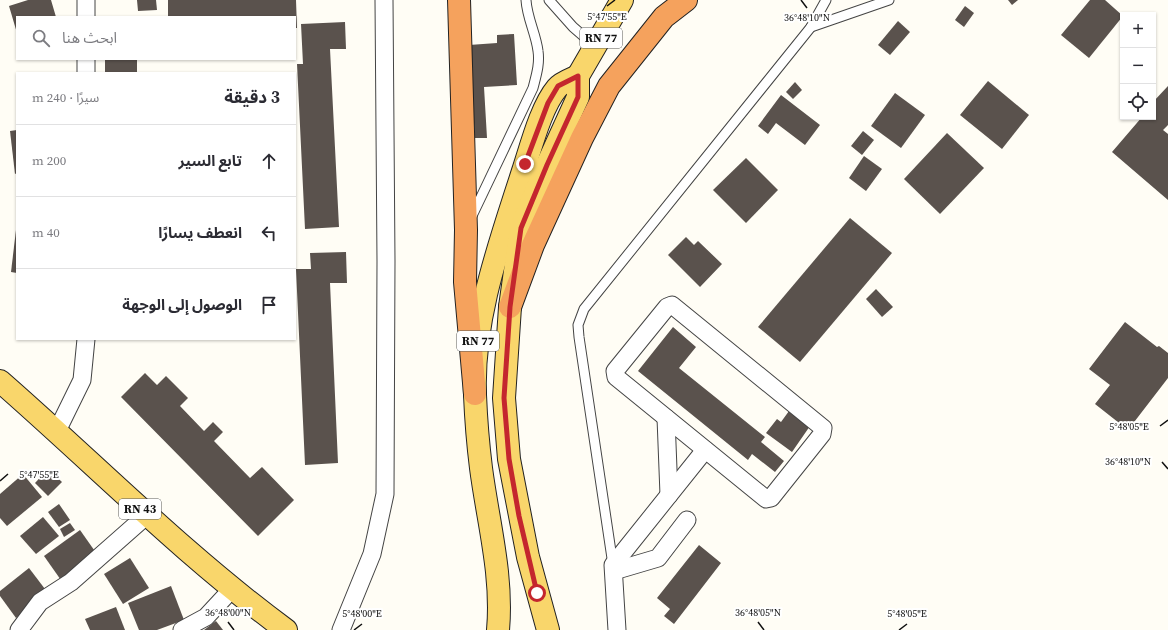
<!DOCTYPE html>
<html lang="ar">
<meta charset="utf-8">
<style>
body{margin:0;font-family:"Source Serif 4","Noto Sans Arabic",serif;background:#f7f7f7;color:#2b2b33;direction:rtl}
.controls{position:absolute;right:12px;top:12px;display:grid;overflow:hidden;border-radius:0px;box-shadow:0 1px 3px #0004}
.controls button{width:36px;height:36px;display:grid;place-items:center;padding:0;border:0;border-bottom:1px solid #e1e1e2;background:#fff;color:#2b2b33;font:20px sans-serif}
.stop{position:absolute;width:12px;height:12px;margin:-9px;border:3px solid #c4262e;border-radius:50%;background:#fff}
.stop.end{background:#c4262e;border-color:#fff;box-shadow:0 1px 4px #0008}
.list{margin:0;padding:0;list-style:none}
h2{display:flex;justify-content:space-between;align-items:center;height:52px;margin:0;padding:0 16px;font-size:17px}
h2 small{font-size:13px;font-weight:400;color:#7c7c81}
.list li{display:grid;grid-template-columns:26px 1fr auto;gap:12px;align-items:center;box-sizing:border-box;height:72px;padding:0 16px;border-top:1px solid #e1e1e2}
.list b{display:block;font-size:15px;white-space:nowrap}
.list em{font-size:13px;font-style:normal;color:#7c7c81}
.icon{flex:none;width:22px;height:22px;fill:none;stroke:currentColor;stroke-width:2;stroke-linecap:round;stroke-linejoin:round}
.map{position:relative;flex:none;width:1168px;height:630px;overflow:hidden;direction:ltr}
.search{position:absolute;background:#fff;box-shadow:0 1px 3px #0004;left:16px;top:16px;width:280px;height:44px;display:flex;align-items:center;gap:10px;box-sizing:border-box;padding:0 14px;border-radius:0px;color:#7c7c81;font-size:15px}
.panel{position:absolute;background:#fff;box-shadow:0 1px 3px #0004;left:16px;top:72px;width:280px;height:268px;border-radius:0px;direction:rtl}
.map>svg:first-child{display:block}
.building{fill:#5a524d}
.lines{fill:none;stroke-linecap:round;stroke-linejoin:round}
.lane-casing{stroke:#444;stroke-width:11}
.street-casing{stroke:#444;stroke-width:19}
.primary-casing{stroke:#222;stroke-width:24}
.highway-casing{stroke:#222;stroke-width:24}
.lane{stroke:#fff;stroke-width:9}
.street{stroke:#fff;stroke-width:17}
.primary{stroke:#f9d66b;stroke-width:22}
.highway{stroke:#f5a25d;stroke-width:22}
.route{stroke:#c4262e;stroke-width:5}
.ticks{fill:none;stroke:#111;stroke-width:1.5}
.labels{text-anchor:middle;dominant-baseline:central;stroke-width:4;stroke-linejoin:round;paint-order:stroke}
.shield{fill:#fff;stroke:#585858;stroke-width:1}
.shield-label{font-size:12px;font-weight:bold;fill:#111}
.ticks-label{font-size:10px;text-anchor:middle;fill:#111;stroke:#fff;stroke-width:4;stroke-linejoin:round;paint-order:stroke}
</style>
<div class="map">
<svg width="1168" height="630" viewBox="0 0 1168 630">
<rect width="100%" height="100%" fill="#fffdf5"/>
<g class="building">
<path d="M28 0H51L56 17H17V33L9 6Z"/>
<path d="M137 0H156L157 10 138 11Z"/>
<path d="M168 0H296L297 28H295V17H168Z"/>
<path d="M1008 0H1018L1012 5Z"/>
<path d="M1090 0H1105L1123 16 1089 58 1061 35Z"/>
<path d="M965 6 974 13 964 27 955 20Z"/>
<path d="M898 21 910 32 890 55 878 45Z"/>
<path d="M345 22 346 49H330L339 227 305 229 297 64H303L301 24Z"/>
<path d="M514 34 517 85 484 87 487 138H475L469 45 497 43V35Z"/>
<rect x="105" y="59" width="32" height="14"/>
<path d="M988 81 1029 115 1002 149 960 115Z"/>
<path d="M795 82 802 90 793 99 786 92Z"/>
<path d="M1168 86V125L1163 130 1168 134V200L1112 152 1142 117H1153V102Z"/>
<path d="M895 93 925 115 901 148 871 126Z"/>
<path d="M781 95 820 125 805 145 776 123 768 134 758 126Z"/>
<path d="M17 130V173L15 174 10 131Z"/>
<path d="M863 131 874 140 862 155 851 146Z"/>
<path d="M947 133 984 168 940 214 904 179Z"/>
<path d="M864 156 882 169 866 191 849 178Z"/>
<path d="M746 158 778 190 746 223 713 190Z"/>
<path d="M850 218 892 253 800 362 758 327Z"/>
<path d="M16 230H17V273L11 272Z"/>
<path d="M686 237 694 245 698 241 722 264 700 287 668 255Z"/>
<path d="M346 252 347 283H330L338 463 305 465 296 269H311L310 253Z"/>
<path d="M876 289 893 307 882 317 866 299Z"/>
<path d="M1125 322 1157 347 1159 346 1168 353V378L1128 430 1095 404 1110 385 1089 369Z"/>
<path d="M673 327 696 347 679 368 765 437 761 442 784 461 775 472 752 454 748 460 638 371Z"/>
<path d="M145 373 157 385 166 376 188 398 180 406 204 431 213 422 223 432 214 441 250 478 262 467 294 500 258 536 121 397Z"/>
<path d="M789 411 810 426 792 452 766 433 777 419 781 422Z"/>
<path d="M48 469 62 482 48 496 35 483Z"/>
<path d="M23 474 42 497 7 526 0 518V494Z"/>
<path d="M59 504 70 520 59 527 48 512Z"/>
<path d="M43 517 59 536 36 554 20 536Z"/>
<path d="M70 523 75 530 64 537 60 529Z"/>
<path d="M80 530 99 557 63 583 44 556Z"/>
<path d="M699 545 721 563 674 624 664 616 670 609 657 598Z"/>
<path d="M130 558 149 588 123 604 104 574Z"/>
<path d="M29 568 48 593 16 618 0 596V591Z"/>
<path d="M171 586 184 620 157 630H139L128 603Z"/>
<path d="M116 607 125 630H90L85 619Z"/>
<path d="M216 621 223 630H204Z"/>
</g>
<g class="lines">
<defs>
<g id="lane">
<path d="M549 0 573 27 596 47"/>
<path d="M811 27 826 0"/>
<path d="M471 218 533 88C536 76 540 64 538 51 536 34 527 18 526 0"/>
<path d="M613 565 579 337 578 325 584 309 811 27 889 0"/>
</g>
<g id="street">
<path d="M86 17V0"/>
<path d="M86 73V59"/>
<path d="M672 305 823 428 822 434 771 498 766 499 616 377 615 371 667 307Z"/>
<path d="M666 418 669 495"/>
<path d="M57 431 82 380 86 339"/>
<path d="M614 571 658 558 687 520"/>
<path d="M19 630 40 602 71 582 147 515"/>
<path d="M182 630 206 617 232 589"/>
<path d="M341 630 372 554 385 494 386 261 384 0"/>
<path d="M617 630 613 565 705 450"/>
</g>
<g id="primary">
<path d="M0 381C95 464 184 555 286 630"/>
<path d="M498 630C503 575 488 522 481 468 478 444 476 419 475 395 472 318 500 243 523 171 531 147 541 107 557 88 562 82 572 79 578 76"/>
<path d="M548 630 528 557 509 459 504 398 510 307 521 228 547 165 578 97V76L622 0"/>
</g>
<g id="highway">
<path d="M459 0 466 230 465 282 475 394"/>
<path d="M510 307 533 245 582 138 609 86 664 17 686 0"/>
</g>
</defs>
<use href="#lane" class="lane-casing"/>
<use href="#street" class="street-casing"/>
<use href="#primary" class="primary-casing"/>
<use href="#highway" class="highway-casing"/>
<use href="#lane" class="lane"/>
<use href="#street" class="street"/>
<use href="#primary" class="primary"/>
<use href="#highway" class="highway"/>
</g>
<g class="lines">
<path class="route" d="M525 164 548 103 558 86 578 76V97L547 165 521 228 510 307 504 398 509 459 519 516 537 593"/>
</g>
<path class="ticks" d="M801 0 807 8M607 6 615 0M1160 426 1168 420M1162 462 1168 469M0 481 8 474M228 622 234 630M758 622 764 630M354 630 362 624M899 630 907 624"/>
<g class="labels">
<g class="shield">
<rect x="580" y="28" width="42" height="20" rx="3"/>
<rect x="457" y="331" width="42" height="20" rx="3"/>
<rect x="119" y="499" width="42" height="20" rx="3"/>
</g>
<g class="shield-label">
<text x="601" y="38">RN 77</text>
<text x="478" y="341">RN 77</text>
<text x="140" y="509">RN 43</text>
</g>
</g>
<g class="ticks-label">
<text x="607" y="20">5°47'55"E</text>
<text x="807" y="21">36°48'10"N</text>
<text x="1129" y="430">5°48'05"E</text>
<text x="1128" y="465">36°48'10"N</text>
<text x="39" y="478">5°47'55"E</text>
<text x="228" y="616">36°48'00"N</text>
<text x="758" y="616">36°48'05"N</text>
<text x="362" y="617">5°48'00"E</text>
<text x="907" y="617">5°48'05"E</text>
</g>
</svg>
<div class="controls">
<button>+</button>
<button>−</button>
<button><svg class="icon" aria-label="locate" viewBox="0 0 24 24"><circle cx="12" cy="12" r="6"/><path d="M12 2v4M12 18v4M2 12h4M18 12h4"/></svg></button>
</div>
<div class="stop" style="left:537px;top:593px"></div>
<div class="stop end" style="left:525px;top:164px"></div>
<div class="search"><svg class="icon" aria-label="search" viewBox="0 0 24 24"><circle cx="10" cy="10" r="6"/><path d="M15 15l6 6"/></svg>ابحث هنا</div>
<section class="panel">
<h2>3 دقيقة<small>سيرًا · 240 m</small></h2>
<ul class="list">
<li><svg class="icon" aria-label="ahead" viewBox="0 0 24 24"><path d="M12 20V5M6 11l6-6 6 6"/></svg><div><b>تابع السير</b></div><em>200 m</em></li>
<li><svg class="icon" aria-label="left" viewBox="0 0 24 24"><path d="M17 20v-9H6M10 6l-5 5 5 5"/></svg><div><b>انعطف يسارًا</b></div><em>40 m</em></li>
<li><svg class="icon" aria-label="arrive" viewBox="0 0 24 24"><path d="M6 21V4h12l-3 4 3 4H6"/></svg><div><b>الوصول إلى الوجهة</b></div></li>
</ul>
</section>
</div>
